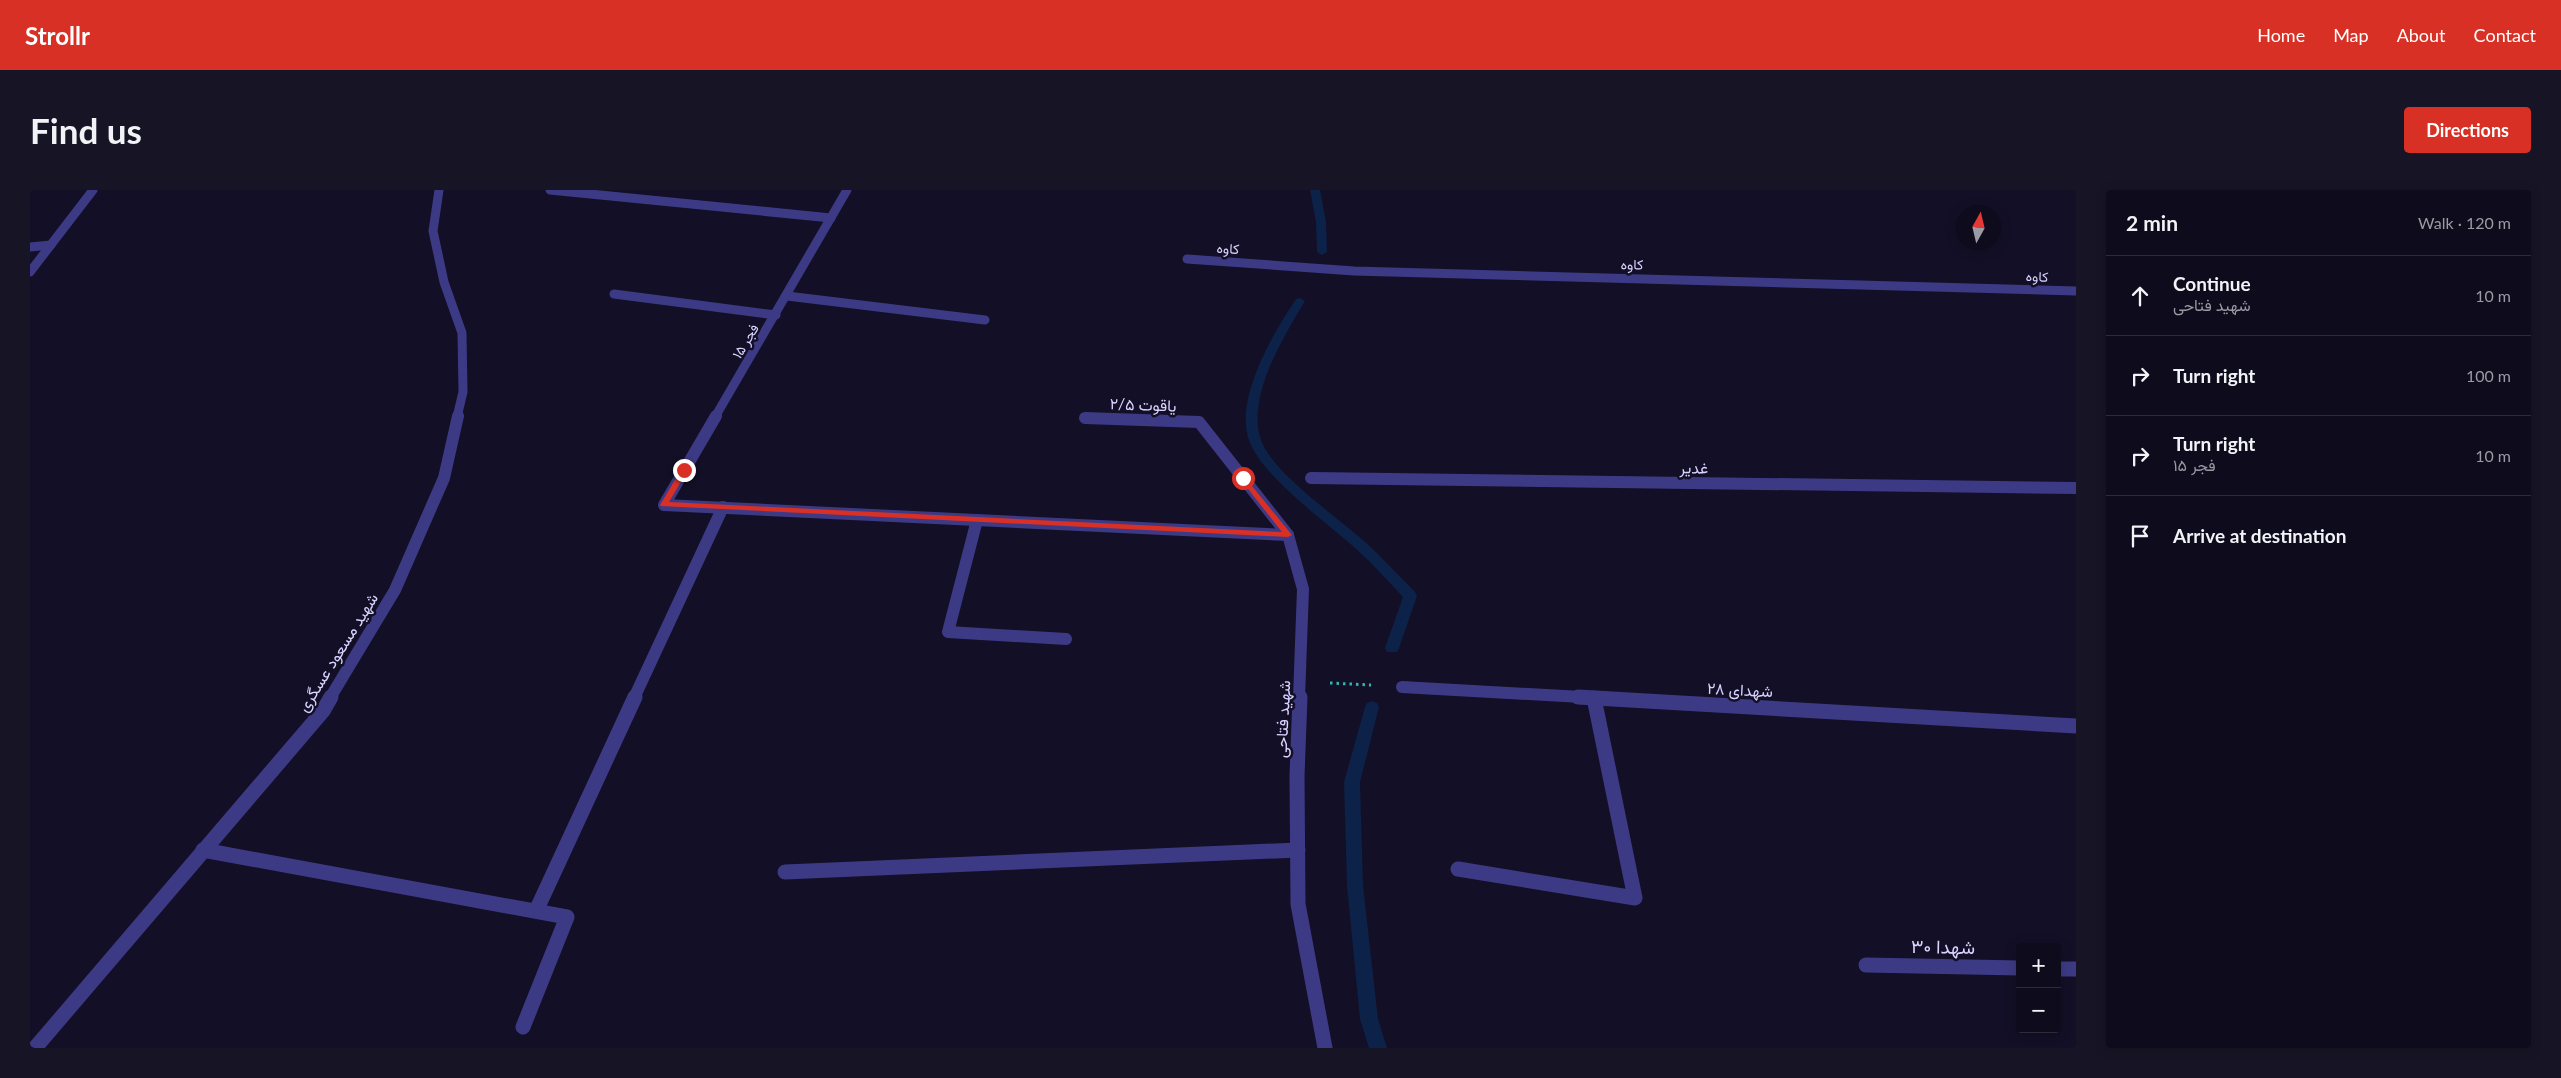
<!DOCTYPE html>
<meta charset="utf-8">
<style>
body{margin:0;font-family:Lato,Vazirmatn,sans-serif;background:#171425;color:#f1f3f6}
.controls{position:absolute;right:15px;bottom:15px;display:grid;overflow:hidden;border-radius:5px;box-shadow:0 2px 12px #0003}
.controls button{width:45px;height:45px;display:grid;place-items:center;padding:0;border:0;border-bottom:1px solid #2e2b3b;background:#0e0b1c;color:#f1f3f6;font:25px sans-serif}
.compass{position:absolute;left:1926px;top:15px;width:45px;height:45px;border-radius:50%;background:#0e0b1c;box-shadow:0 2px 12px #0003;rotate:8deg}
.stop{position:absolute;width:15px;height:15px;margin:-11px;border:4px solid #d93025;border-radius:50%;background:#fff}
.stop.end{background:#d93025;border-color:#fff;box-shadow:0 1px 5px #0008}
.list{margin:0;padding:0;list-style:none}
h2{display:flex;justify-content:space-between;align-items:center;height:65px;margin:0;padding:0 20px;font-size:21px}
h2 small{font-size:16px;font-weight:400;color:#9b9ba3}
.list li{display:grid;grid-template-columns:32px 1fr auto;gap:15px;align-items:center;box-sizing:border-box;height:80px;padding:0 20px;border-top:1px solid #2e2b3b}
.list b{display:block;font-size:19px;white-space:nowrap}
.list p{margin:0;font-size:16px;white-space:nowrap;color:#9b9ba3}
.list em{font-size:16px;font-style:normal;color:#9b9ba3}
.icon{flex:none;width:28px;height:28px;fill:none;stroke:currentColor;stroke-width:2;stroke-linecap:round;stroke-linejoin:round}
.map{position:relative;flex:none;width:2046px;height:858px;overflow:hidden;border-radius:5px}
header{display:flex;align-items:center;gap:30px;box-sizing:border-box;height:70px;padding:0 25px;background:#d93025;color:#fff}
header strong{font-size:24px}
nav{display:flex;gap:28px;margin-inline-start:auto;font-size:18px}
.intro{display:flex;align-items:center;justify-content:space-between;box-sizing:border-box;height:120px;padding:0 30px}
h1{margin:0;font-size:35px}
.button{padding:12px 22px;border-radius:5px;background:#d93025;color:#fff;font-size:18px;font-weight:700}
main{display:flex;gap:30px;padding:0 30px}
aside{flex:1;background:#0e0b1c;border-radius:5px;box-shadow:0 2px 12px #0003}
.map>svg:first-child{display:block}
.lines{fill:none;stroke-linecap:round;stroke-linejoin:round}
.stream{fill:#0c2248;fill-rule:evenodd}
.path{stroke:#2fb8b0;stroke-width:3;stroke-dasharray:2.5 4;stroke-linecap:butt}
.minor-far2{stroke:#3d3a85;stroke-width:9}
.minor-far1{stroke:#3d3a85;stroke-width:12}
.minor{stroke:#3d3a85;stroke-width:15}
.route{fill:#d93025}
.labels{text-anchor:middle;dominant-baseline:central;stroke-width:5;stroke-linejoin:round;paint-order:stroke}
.far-street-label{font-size:14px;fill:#d9d4ff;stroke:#130f26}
.street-label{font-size:16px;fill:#d9d4ff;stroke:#130f26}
.near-street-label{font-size:19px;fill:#d9d4ff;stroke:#130f26}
</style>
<header>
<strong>Strollr</strong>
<nav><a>Home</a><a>Map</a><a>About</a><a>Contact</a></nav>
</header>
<div class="intro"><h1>Find us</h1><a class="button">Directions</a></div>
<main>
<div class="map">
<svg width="2046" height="858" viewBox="0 0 2046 858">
<rect width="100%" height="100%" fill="#130f26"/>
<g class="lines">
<g class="stream">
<path d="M1280 0H1290L1296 32 1297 62 1292 65 1287 62 1286 32Z"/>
<path d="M1270 108 1275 111C1254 146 1216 207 1231 250 1242 282 1307 327 1334 351 1352 367 1368 385 1385 402L1387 406 1369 458 1367 462H1357L1355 458 1373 407C1357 390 1342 373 1325 358 1295 331 1232 287 1219 250 1204 208 1244 142 1266 109Z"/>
<path d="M1342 511 1347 513 1349 517 1330 592 1333 696 1348 829 1357 858H1339L1330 829 1317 696 1314 592 1335 517 1337 513Z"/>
</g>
<path class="path" d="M1300 493 1341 495"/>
<g class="minor-far2">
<path d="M409 0 403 41 414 92 432 143 433 202 427 227"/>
<path d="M520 0 801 28"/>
<path d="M0 57 21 55"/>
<path d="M1157 69 1324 81 2046 101"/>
<path d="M0 82 63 0"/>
<path d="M584 104 746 125"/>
<path d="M757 106 955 130"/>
<path d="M685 227 817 0"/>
</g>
<g class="minor-far1">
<path d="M686 226 634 315 1258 345"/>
<path d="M1055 228 1169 232 1258 345 1273 399 1269 508"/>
<path d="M1281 288 2046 298"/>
<path d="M947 330 918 442 1036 449"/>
<path d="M1372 497 1570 508"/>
<path d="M300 508 365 400 414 288 428 226"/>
<path d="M604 508 693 317"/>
</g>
<g class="minor">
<path d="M1270 507 1267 586 1268 714 1295 858"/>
<path d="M1548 507 2046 536"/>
<path d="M173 660 537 727 493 837"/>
<path d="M1428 679 1605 708 1564 508"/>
<path d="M755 682 1268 660"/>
<path d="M506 721 605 507"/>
<path d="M1836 775 1990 778"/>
<path d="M2027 779H2046"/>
<path d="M5 858 293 521 301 507"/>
</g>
</g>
<path class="route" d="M652 278 658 280 639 312 1252 342 1211 290 1209 288 1213 285 1262 345 1258 347 631 316 630 315Z"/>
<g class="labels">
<g class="far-street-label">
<text transform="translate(1198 58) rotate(4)">کاوه</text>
<text transform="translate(1602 74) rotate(1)">کاوه</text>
<text transform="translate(2007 86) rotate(2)">کاوه</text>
<text transform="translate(715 151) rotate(-59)">فجر ۱۵</text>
</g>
<g class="street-label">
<text transform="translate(1113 214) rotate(2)">یاقوت ۲/۵</text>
<text transform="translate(1664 277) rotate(1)">غدیر</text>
<text transform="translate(307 462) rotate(-58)">شهید مسعود عسگری</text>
<text transform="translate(1710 499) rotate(3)">شهدای ۲۸</text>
<text transform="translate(1252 529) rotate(-87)">شهید فتاحی</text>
</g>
<g class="near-street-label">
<text transform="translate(1913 756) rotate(1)">شهدا ۳۰</text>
</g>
</g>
</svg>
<div class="controls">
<button>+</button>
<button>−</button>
</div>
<svg class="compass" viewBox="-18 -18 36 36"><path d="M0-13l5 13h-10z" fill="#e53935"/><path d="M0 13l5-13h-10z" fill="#9b9ba3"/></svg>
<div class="stop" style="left:1213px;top:288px"></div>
<div class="stop end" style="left:654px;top:280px"></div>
</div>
<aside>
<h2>2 min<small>Walk · 120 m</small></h2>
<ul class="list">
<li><svg class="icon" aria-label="ahead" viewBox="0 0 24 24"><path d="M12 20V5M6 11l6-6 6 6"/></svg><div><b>Continue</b><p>شهید فتاحی</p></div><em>10 m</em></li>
<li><svg class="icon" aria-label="right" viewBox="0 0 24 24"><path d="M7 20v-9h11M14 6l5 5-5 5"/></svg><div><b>Turn right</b></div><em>100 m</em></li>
<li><svg class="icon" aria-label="right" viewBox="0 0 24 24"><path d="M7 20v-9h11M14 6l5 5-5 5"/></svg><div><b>Turn right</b><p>فجر ۱۵</p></div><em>10 m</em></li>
<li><svg class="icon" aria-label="arrive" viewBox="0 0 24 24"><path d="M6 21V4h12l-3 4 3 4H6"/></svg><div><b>Arrive at destination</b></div></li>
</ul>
</aside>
</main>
